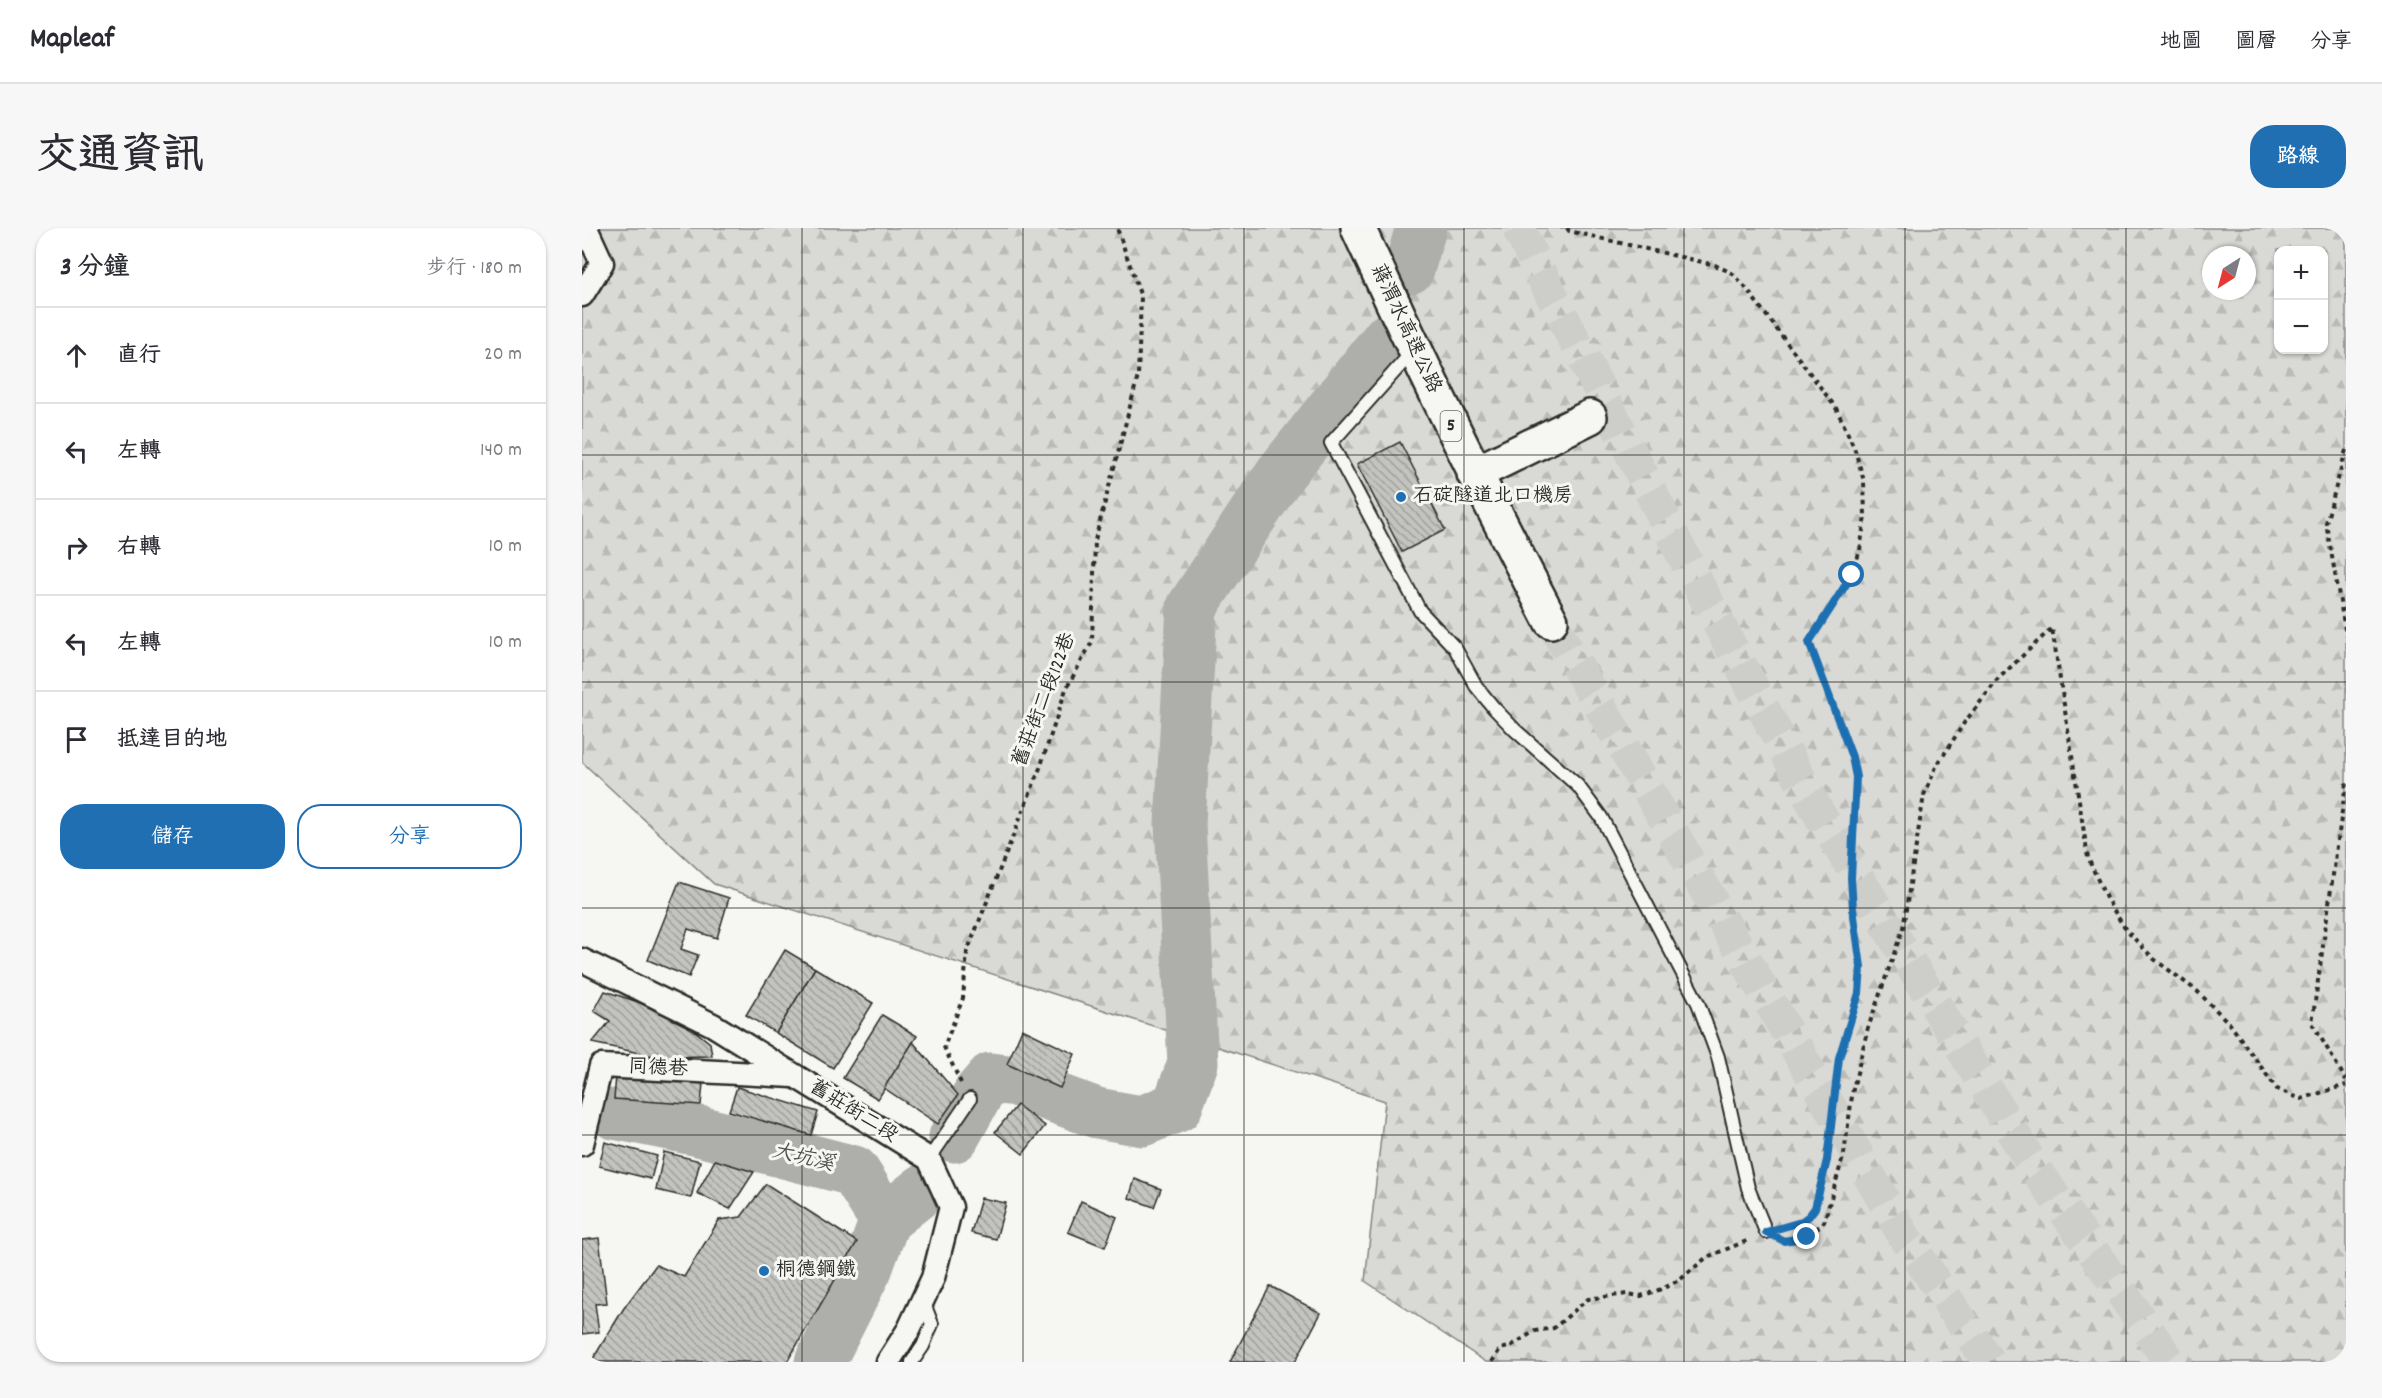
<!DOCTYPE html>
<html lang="zh-TW">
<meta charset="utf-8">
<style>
body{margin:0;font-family:Dekko,"LXGW WenKai TC",sans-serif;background:#f7f7f7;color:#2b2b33}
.controls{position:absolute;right:18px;top:18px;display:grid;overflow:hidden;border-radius:12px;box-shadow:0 2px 4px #0004}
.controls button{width:54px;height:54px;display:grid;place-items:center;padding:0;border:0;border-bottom:2px solid #e1e1e2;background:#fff;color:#2b2b33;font:30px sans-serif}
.compass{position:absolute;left:1620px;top:18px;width:54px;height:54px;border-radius:50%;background:#fff;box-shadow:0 2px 4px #0004;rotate:216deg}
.stop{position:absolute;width:18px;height:18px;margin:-14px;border:4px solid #1f6fb2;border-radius:50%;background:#fff}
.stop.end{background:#1f6fb2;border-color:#fff;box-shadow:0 2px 6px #0008}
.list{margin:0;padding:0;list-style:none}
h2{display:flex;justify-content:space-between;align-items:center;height:78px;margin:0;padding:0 24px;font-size:26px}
h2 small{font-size:20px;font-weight:400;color:#7c7c81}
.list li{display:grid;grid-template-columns:39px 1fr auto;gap:18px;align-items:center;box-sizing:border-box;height:96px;padding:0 24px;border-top:2px solid #e1e1e2}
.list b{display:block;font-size:22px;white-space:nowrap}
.list em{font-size:20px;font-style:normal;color:#7c7c81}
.actions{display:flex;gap:12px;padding:18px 24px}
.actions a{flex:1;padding:14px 0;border:2px solid #1f6fb2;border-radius:24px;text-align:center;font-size:21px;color:#1f6fb2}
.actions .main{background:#1f6fb2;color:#fff}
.icon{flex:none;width:33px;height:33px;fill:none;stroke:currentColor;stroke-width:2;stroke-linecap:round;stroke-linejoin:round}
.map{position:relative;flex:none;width:1764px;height:1134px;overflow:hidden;border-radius:24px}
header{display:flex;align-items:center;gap:36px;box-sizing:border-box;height:84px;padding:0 30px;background:#fff;border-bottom:2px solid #e1e1e2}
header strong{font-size:28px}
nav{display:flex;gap:33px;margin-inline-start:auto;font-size:21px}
.intro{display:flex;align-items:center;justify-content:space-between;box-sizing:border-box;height:144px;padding:0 36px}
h1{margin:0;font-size:42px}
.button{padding:15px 27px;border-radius:24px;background:#1f6fb2;color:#fff;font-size:21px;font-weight:700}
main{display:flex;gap:36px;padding:0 36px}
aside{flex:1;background:#fff;border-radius:24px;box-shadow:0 2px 4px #0004}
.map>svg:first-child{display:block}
.forest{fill:url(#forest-firs);stroke:#828280;stroke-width:1.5;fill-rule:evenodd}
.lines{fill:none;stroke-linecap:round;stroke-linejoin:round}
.river{stroke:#aeaeab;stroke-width:51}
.building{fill:url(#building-back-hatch);stroke:#2b2b2b;stroke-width:1.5}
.highway-tunnel{stroke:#cdcdca;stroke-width:33;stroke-dasharray:33 16;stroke-linecap:butt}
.lane-casing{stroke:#2b2b2b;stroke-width:16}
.street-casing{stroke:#2b2b2b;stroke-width:27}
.highway-casing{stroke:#2b2b2b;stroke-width:38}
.path{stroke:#2b2b2b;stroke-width:4;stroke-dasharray:4.5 4.5;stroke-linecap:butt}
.lane{stroke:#f6f6f2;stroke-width:12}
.street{stroke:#f6f6f2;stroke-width:22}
.highway{stroke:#f6f6f2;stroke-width:33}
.route{stroke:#1f6fb2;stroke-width:8}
.grid{fill:none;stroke:#2b2b2b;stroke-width:1.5;stroke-opacity:0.55}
.poi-dot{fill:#1f6fb2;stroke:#f6f6f2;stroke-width:2}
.labels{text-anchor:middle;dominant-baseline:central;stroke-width:6;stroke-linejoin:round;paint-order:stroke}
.shield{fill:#f6f6f2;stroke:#686867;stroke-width:1.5}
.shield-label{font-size:18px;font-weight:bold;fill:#2b2b2b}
.street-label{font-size:20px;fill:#2b2b2b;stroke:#f6f6f2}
.poi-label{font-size:20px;fill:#2b2b2b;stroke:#f6f6f2;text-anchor:start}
.water-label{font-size:21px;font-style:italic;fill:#525251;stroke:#f6f6f2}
</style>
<header>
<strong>Mapleaf</strong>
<nav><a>地圖</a><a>圖層</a><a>分享</a></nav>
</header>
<div class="intro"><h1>交通資訊</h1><a class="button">路線</a></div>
<main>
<aside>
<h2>3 分鐘<small>步行 · 180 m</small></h2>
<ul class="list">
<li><svg class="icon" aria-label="ahead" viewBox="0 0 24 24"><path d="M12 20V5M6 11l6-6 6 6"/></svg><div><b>直行</b></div><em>20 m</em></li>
<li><svg class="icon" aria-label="left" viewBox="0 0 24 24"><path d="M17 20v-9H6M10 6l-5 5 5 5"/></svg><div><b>左轉</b></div><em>140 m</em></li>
<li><svg class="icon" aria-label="right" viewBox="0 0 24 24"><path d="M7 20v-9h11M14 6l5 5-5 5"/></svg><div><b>右轉</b></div><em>10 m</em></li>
<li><svg class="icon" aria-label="left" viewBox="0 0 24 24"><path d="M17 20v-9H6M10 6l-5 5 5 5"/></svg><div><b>左轉</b></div><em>10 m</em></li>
<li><svg class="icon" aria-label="arrive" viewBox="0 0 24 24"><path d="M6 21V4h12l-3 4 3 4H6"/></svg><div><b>抵達目的地</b></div></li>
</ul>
<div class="actions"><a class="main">儲存</a><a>分享</a></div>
</aside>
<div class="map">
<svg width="1764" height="1134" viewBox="0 0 1764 1134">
<defs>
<pattern id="forest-firs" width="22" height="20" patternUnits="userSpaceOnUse" patternTransform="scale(1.5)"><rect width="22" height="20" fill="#d9d9d5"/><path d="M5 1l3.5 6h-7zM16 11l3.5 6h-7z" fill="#babab7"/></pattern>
<pattern id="building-back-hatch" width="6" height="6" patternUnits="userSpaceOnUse" patternTransform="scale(1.5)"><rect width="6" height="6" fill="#c3c3c0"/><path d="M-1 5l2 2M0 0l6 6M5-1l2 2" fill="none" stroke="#9f9f9c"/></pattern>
</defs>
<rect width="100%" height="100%" fill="#f6f6f2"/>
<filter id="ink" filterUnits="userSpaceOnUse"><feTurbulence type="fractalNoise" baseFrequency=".0167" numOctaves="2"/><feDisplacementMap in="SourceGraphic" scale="12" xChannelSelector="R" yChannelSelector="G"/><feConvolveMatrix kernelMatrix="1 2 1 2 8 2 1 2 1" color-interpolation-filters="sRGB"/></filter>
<g filter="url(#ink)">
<path class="forest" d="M0 0H1764V1134H904L783 1053 803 873 132 656 0 534ZM1696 22H1742V122H1696ZM1629 27H1665V63H1629Z"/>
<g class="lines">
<g class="river">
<path d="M827 41 839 0"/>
<path d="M32 886 117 903 272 943 303 992 285 1041 238 1134"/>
<path d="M372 909 397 864 409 850 435 853 465 867 515 885 560 893 595 879 611 835 598 596 610 379 698 246 805 111"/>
<path d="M303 992 342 961"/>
</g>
</g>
<g class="building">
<path d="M818 214 863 302 820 324 775 236Z"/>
<path d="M97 654 147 670 135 710 106 701 99 721 116 727 107 749 66 732Z"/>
<path d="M203 722 233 740 194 805 164 787Z"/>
<path d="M233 740 291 775 251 840 194 805Z"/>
<path d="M23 763 56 774 109 800 128 815 130 828 76 829 10 815 28 793 12 783Z"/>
<path d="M300 787 335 808 296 871 261 850Z"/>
<path d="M440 801 493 826 478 860 425 836Z"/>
<path d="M331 814 376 867 356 896 302 860Z"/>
<path d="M34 848 121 855 119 877 32 871Z"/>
<path d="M155 859 236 884 229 907 147 883Z"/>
<path d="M435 877 463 898 441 926 413 904Z"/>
<path d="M23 914 75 928 69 951 17 938Z"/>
<path d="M82 924 118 933 109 970 74 962Z"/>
<path d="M133 932 172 944 148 981 115 965Z"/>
<path d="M553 951 579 961 572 979 547 970Z"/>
<path d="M184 956 275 1014 205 1134H9L42 1080 74 1037 102 1049 137 992 159 989Z"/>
<path d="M399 970 424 975 414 1011 389 1005Z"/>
<path d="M499 973 535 989 523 1019 486 1004Z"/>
<path d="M17 1010 25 1075 13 1076 17 1104 0 1106V1012Z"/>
<path d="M688 1058 739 1085 713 1134H648Z"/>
</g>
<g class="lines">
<g class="highway-tunnel">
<path d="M936 0 1094 314 1233 579 1452 939 1588 1134"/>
<path d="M969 393 1322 1008 1407 1134"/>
</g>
<defs>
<g id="lane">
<path d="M831 123 749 215 838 383 873 420 894 458 911 479 933 502 996 558 1019 589 1116 775 1136 829 1166 960 1184 1004"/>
<path d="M347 931 388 871"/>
<path d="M330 1134 341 1118 350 1096 341 1073"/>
</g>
<g id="street">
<path d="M0 67 20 35 4 0"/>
<path d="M0 732 131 797 347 931 369 979 351 1050 327 1101 306 1134"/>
<path d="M0 916 19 838 211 848"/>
</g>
<g id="highway">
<path d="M776 0C837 133 901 263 969 393"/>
<path d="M892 246 1008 189"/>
</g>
</defs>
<use href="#lane" class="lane-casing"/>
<use href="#street" class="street-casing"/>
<use href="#highway" class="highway-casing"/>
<g class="path">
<path d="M985 0 987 3 1133 37 1150 45 1163 59 1254 180 1272 219 1282 253 1283 288 1278 322 1270 347 1227 414 1270 529 1274 549 1269 650 1271 681 1279 739 1277 765 1257 830 1246 932 1233 980 1227 988 1219 994 1203 999"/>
<path d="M1764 222 1744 295 1764 407"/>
<path d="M1764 555 1730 795 1764 852"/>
<path d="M379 855 362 819 381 770 385 724 458 540 484 461 510 414 513 312 556 148 559 69 535 0"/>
<path d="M1201 1012 1225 1009 1242 994 1262 926 1271 861 1286 800 1321 700 1342 567 1354 539 1382 495 1417 450 1470 400 1506 630 1524 670 1544 702 1572 731 1615 763 1648 796 1695 861 1719 871 1764 857"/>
<path d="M910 1134 918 1121 927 1119 953 1103 972 1100 1006 1071 1045 1066 1059 1068 1082 1060 1099 1051 1125 1029 1167 1012"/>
</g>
<use href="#lane" class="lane"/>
<use href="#street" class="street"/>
<use href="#highway" class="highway"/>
</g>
</g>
<g class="lines" filter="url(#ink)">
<path class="route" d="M1225 1009 1202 1013 1184 1004 1219 994 1227 988 1233 980 1245 932 1257 830 1277 765 1279 739 1271 681 1269 650 1274 549 1270 529 1227 414 1270 347"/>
</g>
<path class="grid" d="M220 0V1134M441 0V1134M662 0V1134M882 0V1134M1102 0V1134M1323 0V1134M1544 0V1134M0 227H1764M0 454H1764M0 680H1764M0 907H1764"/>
<g class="poi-dot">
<circle cx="819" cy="269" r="6"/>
<circle cx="182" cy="1043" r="6"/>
</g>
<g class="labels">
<rect class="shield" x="858.5" y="183" width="21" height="30" rx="4.5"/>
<g class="shield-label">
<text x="869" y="198">5</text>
</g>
<g class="street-label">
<text transform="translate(823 101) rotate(65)">蔣渭水高速公路</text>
<text transform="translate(463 472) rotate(-69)">舊莊街二段122巷</text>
<text transform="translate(76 841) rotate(3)">同德巷</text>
<text transform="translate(271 884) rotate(32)">舊莊街二段</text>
</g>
<g class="poi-label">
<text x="831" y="269">石碇隧道北口機房</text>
<text x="194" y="1043">桐德鋼鐵</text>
</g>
<g class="water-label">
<text transform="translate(221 931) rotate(13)">大坑溪</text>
</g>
</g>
</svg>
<div class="controls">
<button>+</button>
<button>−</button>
</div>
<svg class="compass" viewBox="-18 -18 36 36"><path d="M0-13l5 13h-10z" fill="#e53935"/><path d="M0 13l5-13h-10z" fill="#7c7c81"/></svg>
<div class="stop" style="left:1270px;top:347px"></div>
<div class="stop end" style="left:1225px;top:1009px"></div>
</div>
</main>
